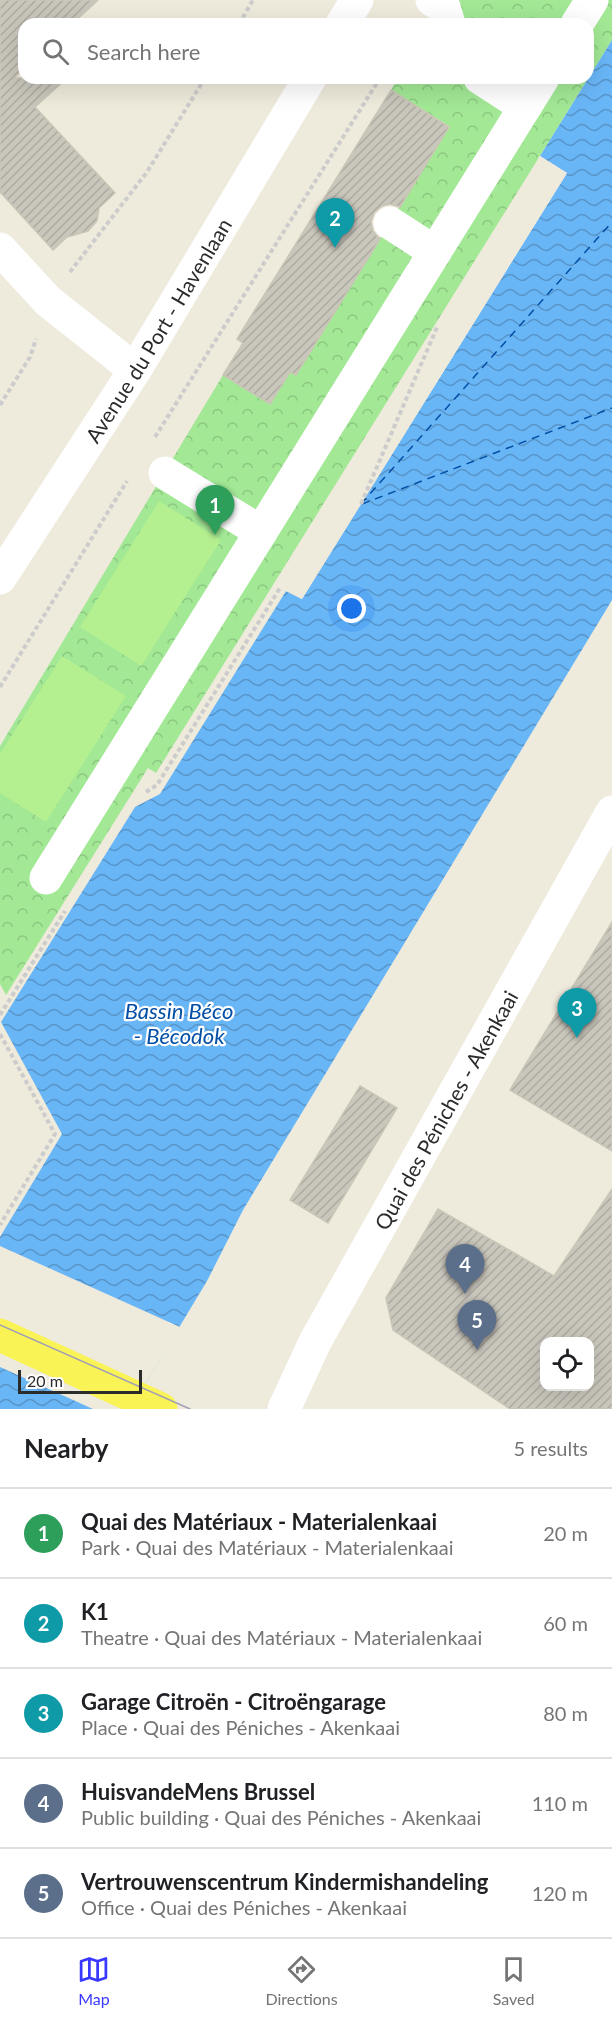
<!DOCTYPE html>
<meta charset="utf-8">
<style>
body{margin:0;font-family:Lato,sans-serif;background:#f6f6f6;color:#202124}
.controls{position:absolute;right:18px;bottom:18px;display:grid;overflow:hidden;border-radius:12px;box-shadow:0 6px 24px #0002}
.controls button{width:54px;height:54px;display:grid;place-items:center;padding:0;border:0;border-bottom:2px solid #e0e0e0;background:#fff;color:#202124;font:30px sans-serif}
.scale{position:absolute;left:18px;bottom:15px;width:124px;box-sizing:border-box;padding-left:6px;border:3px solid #2b2b2b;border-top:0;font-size:16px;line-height:21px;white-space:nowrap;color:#2b2b2b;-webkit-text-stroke:4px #fff;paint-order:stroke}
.you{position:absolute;left:352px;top:609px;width:21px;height:21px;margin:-15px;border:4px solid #fff;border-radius:50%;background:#1a73e8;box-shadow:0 0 0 9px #1a73e833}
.badge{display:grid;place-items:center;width:39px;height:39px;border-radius:50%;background:#3938ff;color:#fff;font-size:20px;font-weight:700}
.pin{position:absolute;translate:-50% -50px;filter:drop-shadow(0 2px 3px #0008)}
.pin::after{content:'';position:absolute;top:32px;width:21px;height:18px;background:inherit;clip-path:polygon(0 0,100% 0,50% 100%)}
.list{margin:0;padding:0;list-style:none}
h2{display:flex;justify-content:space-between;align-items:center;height:78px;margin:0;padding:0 24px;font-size:26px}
h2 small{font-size:20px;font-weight:400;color:#757577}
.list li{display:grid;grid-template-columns:39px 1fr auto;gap:18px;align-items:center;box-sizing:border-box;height:90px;padding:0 24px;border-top:2px solid #e0e0e0}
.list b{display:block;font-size:22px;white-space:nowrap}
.list p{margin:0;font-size:20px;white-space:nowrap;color:#757577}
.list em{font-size:20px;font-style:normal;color:#757577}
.icon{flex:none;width:33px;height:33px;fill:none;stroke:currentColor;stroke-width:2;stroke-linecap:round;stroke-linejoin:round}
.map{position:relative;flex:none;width:612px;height:1409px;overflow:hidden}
.search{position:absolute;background:#fff;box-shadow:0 6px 24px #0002;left:18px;right:18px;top:18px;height:66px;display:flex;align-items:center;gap:15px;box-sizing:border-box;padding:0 21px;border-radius:18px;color:#757577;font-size:22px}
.sheet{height:528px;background:#fff}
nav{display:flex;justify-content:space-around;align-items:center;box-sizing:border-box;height:84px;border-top:2px solid #e0e0e0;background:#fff;font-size:16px;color:#757577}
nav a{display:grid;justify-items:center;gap:3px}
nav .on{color:#3938ff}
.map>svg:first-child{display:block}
.park{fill:url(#park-crowns)}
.pitch{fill:#b5f090}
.water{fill:url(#water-waves)}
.pier{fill:#eeeadc}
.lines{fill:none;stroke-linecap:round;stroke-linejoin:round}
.ferry{stroke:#044fa6;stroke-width:1.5;stroke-dasharray:8 6;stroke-linecap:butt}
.building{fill:url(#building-hatch);stroke:#cac6b6;stroke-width:1.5;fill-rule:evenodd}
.path{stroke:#ccc;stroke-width:4;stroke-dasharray:4.5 3;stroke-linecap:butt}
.minor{stroke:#fff;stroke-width:33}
.major{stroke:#faf355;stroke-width:33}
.tram{stroke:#a09fb7;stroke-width:1.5}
.labels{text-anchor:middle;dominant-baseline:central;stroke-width:4.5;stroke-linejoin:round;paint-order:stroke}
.street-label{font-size:21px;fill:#2b2b2b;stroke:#fff}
.water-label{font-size:22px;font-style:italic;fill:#044fa6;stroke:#fff}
</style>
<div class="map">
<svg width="612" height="1409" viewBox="0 0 612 1409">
<defs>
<pattern id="park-crowns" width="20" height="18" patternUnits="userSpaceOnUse" patternTransform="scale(1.5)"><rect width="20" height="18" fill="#a2e895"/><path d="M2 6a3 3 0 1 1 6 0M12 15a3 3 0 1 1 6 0" fill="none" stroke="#8cc781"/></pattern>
<pattern id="water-waves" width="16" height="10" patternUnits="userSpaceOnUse" patternTransform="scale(1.5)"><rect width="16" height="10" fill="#69b6f7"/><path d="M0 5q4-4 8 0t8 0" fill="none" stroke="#5794c8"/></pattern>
<pattern id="building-hatch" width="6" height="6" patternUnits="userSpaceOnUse" patternTransform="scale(1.5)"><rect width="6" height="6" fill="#c9c6bc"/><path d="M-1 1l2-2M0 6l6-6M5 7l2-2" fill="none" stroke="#adaaa2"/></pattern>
</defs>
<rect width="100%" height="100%" fill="#eeeadc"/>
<path class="park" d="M448 0H612V40L156 773 148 768 6 995 0 984V746L223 375 270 404 290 372 296 375 449 126 391 90 398 78H588V24H433Z"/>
<g class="pitch">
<path d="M159 501 221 540 141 666 80 627Z"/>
<path d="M62 656 126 696 46 822 0 793V754Z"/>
</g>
<path class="water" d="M612 40V600L243 1210 207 1281 130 1409H0V1237L62 1134 1 1022 135 807 160 794 286 591 302 599 567 173 540 156Z"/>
<g class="pier">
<path d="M540 156 567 173 302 599 284 590 287 588 301 595 563 174 538 158Z"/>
<path d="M0 1246 180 1327 130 1409H93L0 1367Z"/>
</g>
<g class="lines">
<g class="ferry">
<path d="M361 504 612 222"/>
<path d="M362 504 612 408"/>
</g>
</g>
<g class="building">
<path d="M0 0H98L72 24H24V68L14 78H67L35 107 115 193 99 208 97 221 88 231 67 237 53 250 0 192Z"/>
<path d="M391 90 449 127 400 207 390 204 382 206 374 213 371 222 373 231 380 239 296 375 290 372 270 404 223 375 243 343 237 339Z"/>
<path d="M612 922V1151L510 1090Z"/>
<path d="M360 1086 397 1108 328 1223 290 1200Z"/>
<path d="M612 1189V1409H510L393 1330 386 1298 438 1209 554 1276ZM544 1341H590V1386H544Z"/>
</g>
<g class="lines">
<g class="path">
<path d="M239 24 253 0"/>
<path d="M70 272 147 172 205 78"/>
<path d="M0 405 30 357 36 339"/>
<path d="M155 437 380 78"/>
<path d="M361 504 438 325"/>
<path d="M0 687 127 481"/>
<path d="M146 792 157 785 280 588"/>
<path d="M0 1015 65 911"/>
<path d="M0 1034 55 1134 0 1225"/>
</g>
<g class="minor">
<path d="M432 0 444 7 449 24"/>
<path d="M342 24 357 0"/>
<path d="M577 24 592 0"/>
<path d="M480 78 525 107"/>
<path d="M390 223 435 252"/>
<path d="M0 249 48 301 135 370"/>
<path d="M165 473 261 532"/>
<path id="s1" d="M0 578 135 370 310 78"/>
<path d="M46 878 543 78"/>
<path id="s2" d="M284 1409 315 1342 612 812"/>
</g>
<path class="major" d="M0 1335 161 1409"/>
<path class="tram" d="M0 1325 190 1409"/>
</g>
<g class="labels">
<g class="street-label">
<text stroke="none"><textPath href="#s1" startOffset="294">Avenue du Port - Havenlaan</textPath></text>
<text stroke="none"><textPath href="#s2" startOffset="340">Quai des Péniches - Akenkaai</textPath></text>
</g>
<g class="water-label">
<text x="179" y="1010">Bassin Béco<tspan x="179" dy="25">- Bécodok</tspan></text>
</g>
</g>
</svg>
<div class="controls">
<button><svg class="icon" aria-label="locate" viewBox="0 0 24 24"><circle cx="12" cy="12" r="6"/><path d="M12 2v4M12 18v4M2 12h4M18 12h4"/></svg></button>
</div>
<div class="scale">20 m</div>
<div class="you"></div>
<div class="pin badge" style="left:215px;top:535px;background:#2e9e5b">1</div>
<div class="pin badge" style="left:335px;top:248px;background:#0f9aa8">2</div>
<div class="pin badge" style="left:577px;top:1038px;background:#0f9aa8">3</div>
<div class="pin badge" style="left:465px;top:1294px;background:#5c6f8a">4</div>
<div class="pin badge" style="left:477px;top:1350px;background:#5c6f8a">5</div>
<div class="search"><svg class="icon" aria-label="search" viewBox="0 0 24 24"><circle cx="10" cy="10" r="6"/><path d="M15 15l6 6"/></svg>Search here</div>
</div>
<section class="sheet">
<h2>Nearby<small>5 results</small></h2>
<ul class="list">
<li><span class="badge" style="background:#2e9e5b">1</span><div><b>Quai des Matériaux - Materialenkaai</b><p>Park · Quai des Matériaux - Materialenkaai</p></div><em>20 m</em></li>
<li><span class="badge" style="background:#0f9aa8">2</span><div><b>K1</b><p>Theatre · Quai des Matériaux - Materialenkaai</p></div><em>60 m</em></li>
<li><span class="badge" style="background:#0f9aa8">3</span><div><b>Garage Citroën - Citroëngarage</b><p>Place · Quai des Péniches - Akenkaai</p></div><em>80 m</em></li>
<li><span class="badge" style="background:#5c6f8a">4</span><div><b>HuisvandeMens Brussel</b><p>Public building · Quai des Péniches - Akenkaai</p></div><em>110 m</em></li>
<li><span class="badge" style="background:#5c6f8a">5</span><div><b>Vertrouwenscentrum Kindermishandeling</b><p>Office · Quai des Péniches - Akenkaai</p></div><em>120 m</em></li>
</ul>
</section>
<nav>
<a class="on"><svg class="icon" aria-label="map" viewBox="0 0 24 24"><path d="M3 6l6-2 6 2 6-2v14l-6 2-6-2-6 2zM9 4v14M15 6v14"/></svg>Map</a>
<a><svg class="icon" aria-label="directions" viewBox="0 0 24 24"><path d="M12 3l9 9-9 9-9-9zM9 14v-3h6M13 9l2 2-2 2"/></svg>Directions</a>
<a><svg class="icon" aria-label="saved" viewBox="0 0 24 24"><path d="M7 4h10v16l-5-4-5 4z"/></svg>Saved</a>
</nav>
